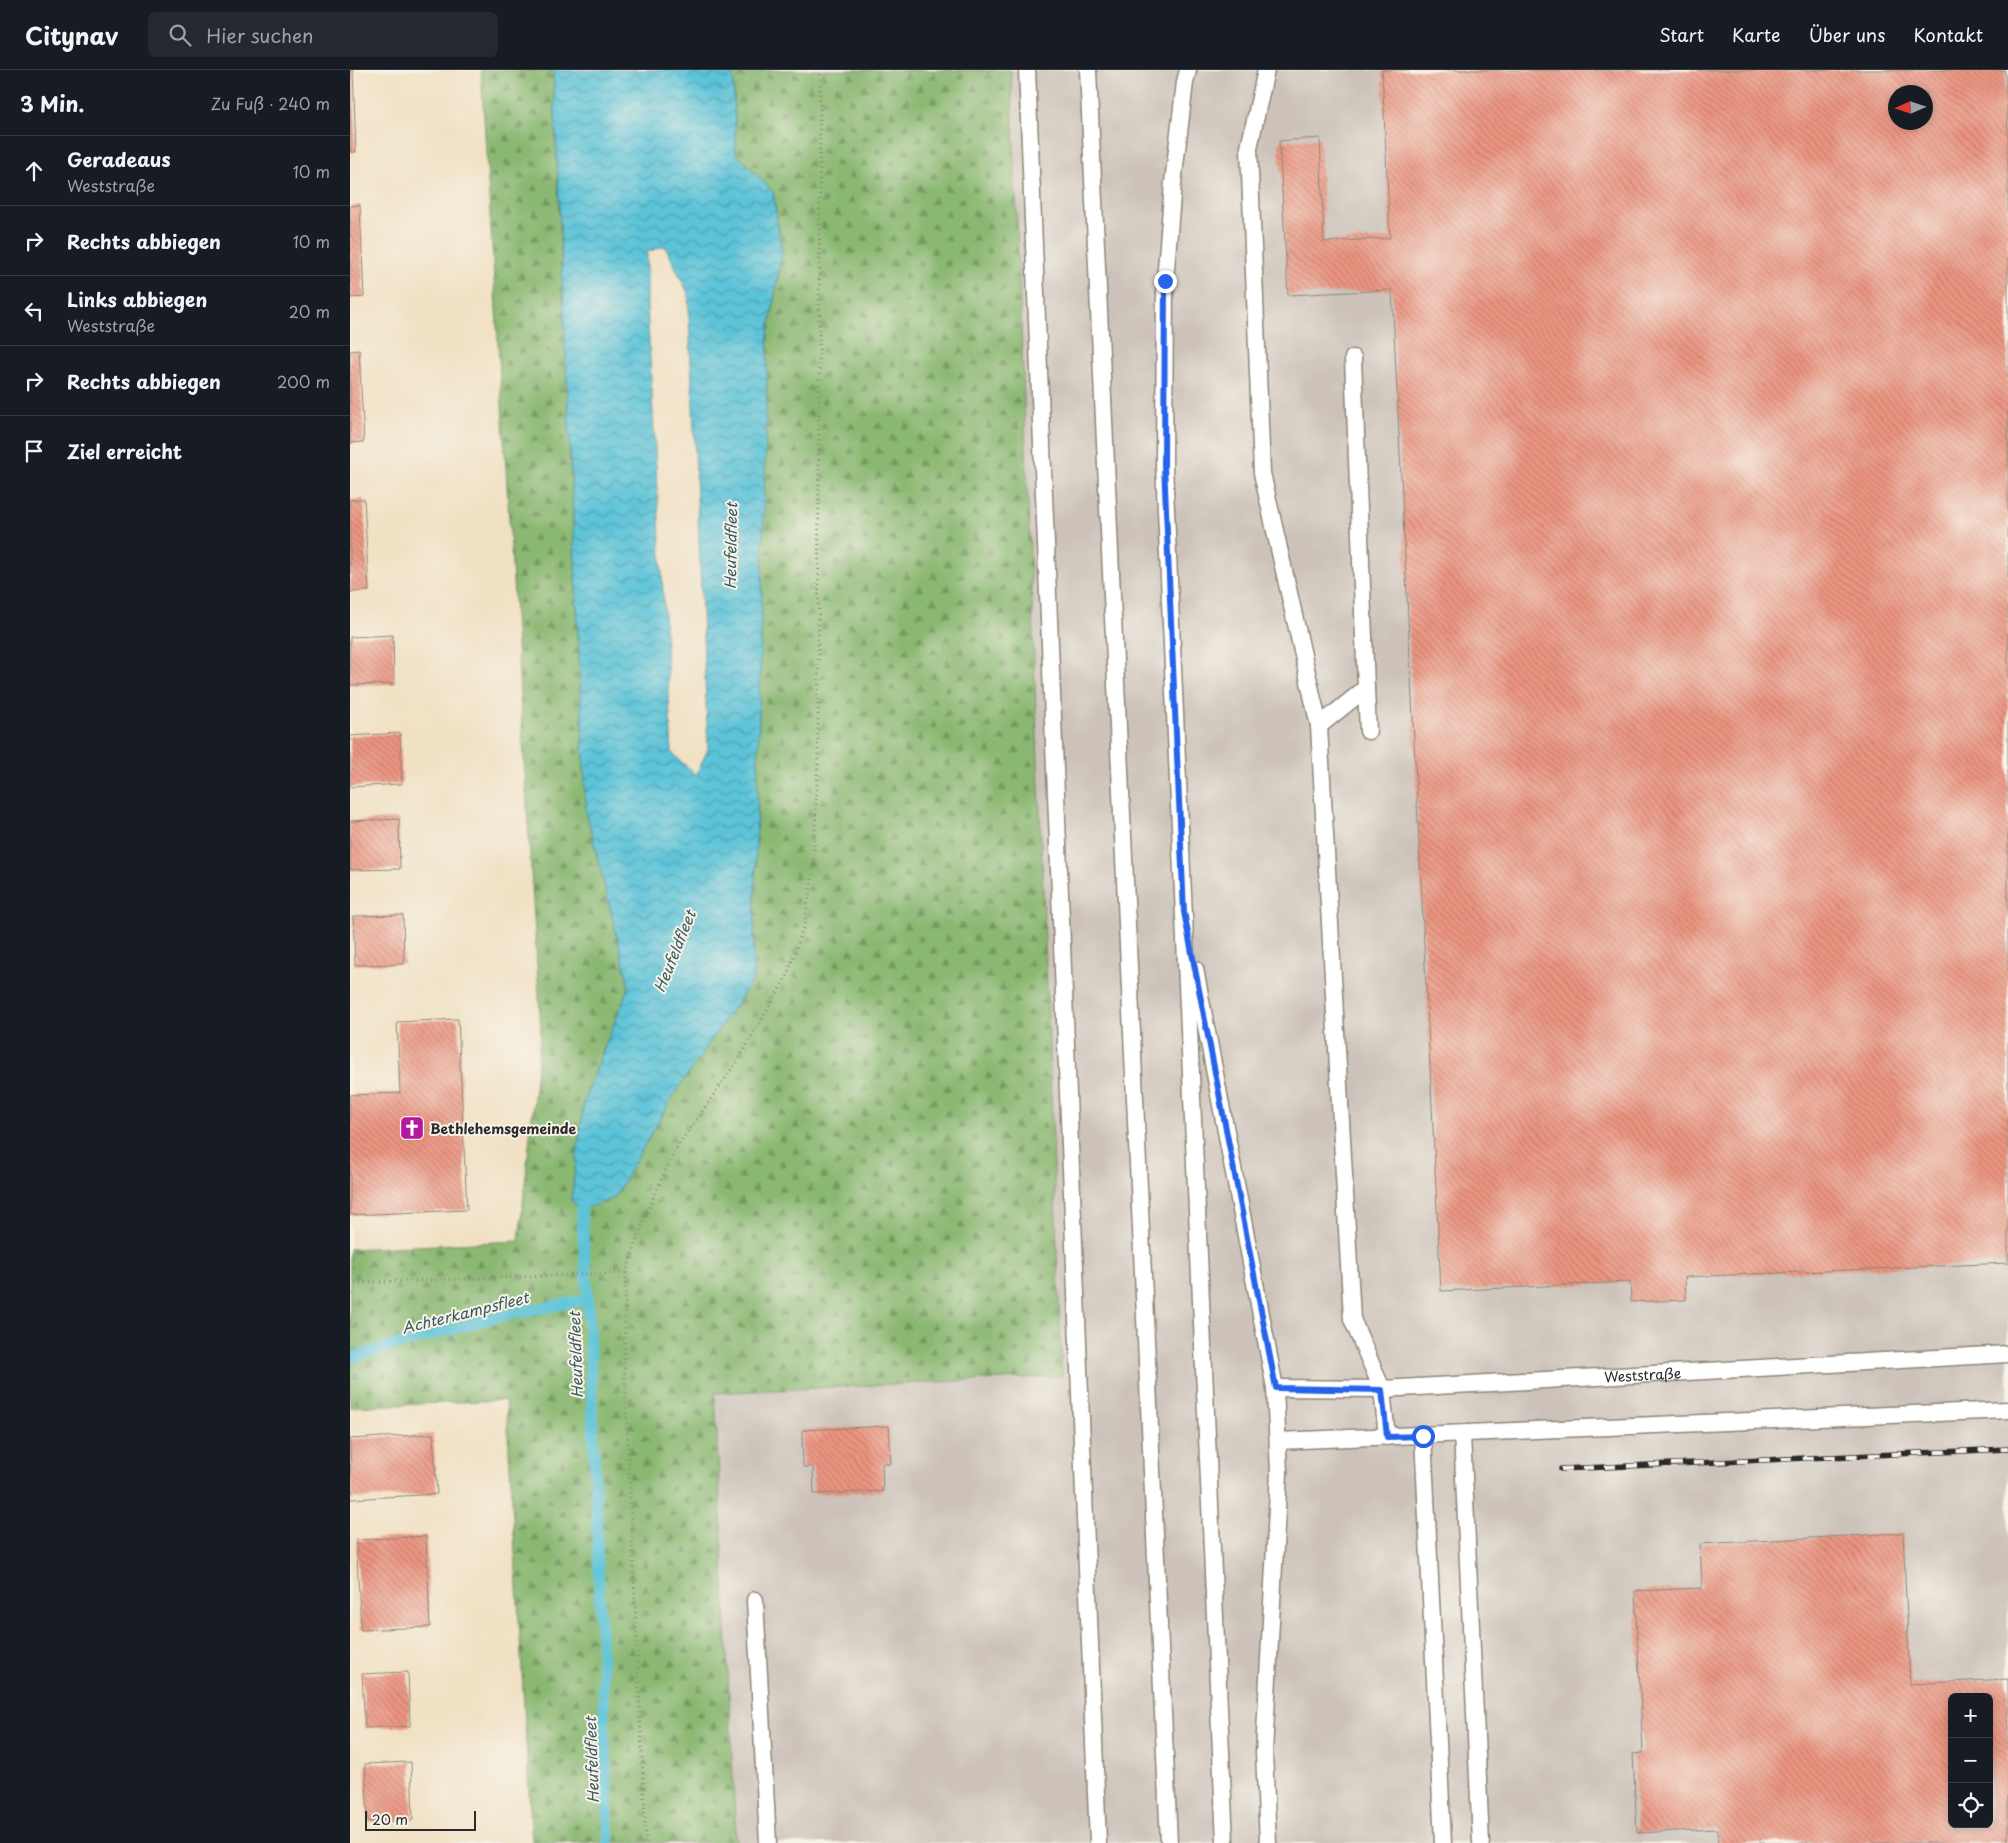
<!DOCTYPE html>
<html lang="de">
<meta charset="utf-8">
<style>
body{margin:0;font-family:"Playpen Sans",sans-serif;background:#242831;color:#f1f3f6}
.controls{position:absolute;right:15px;bottom:15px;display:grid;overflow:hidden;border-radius:8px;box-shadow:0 2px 8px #0003}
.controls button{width:45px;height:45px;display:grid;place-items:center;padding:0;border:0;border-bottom:1px solid #363941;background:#171b24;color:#f1f3f6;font:25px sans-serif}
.compass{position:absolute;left:1538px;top:15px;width:45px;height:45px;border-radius:50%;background:#171b24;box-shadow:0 2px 8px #0003;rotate:267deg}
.scale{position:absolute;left:15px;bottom:12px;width:111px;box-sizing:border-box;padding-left:5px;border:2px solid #2b2b2b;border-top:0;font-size:14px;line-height:18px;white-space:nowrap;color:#2b2b2b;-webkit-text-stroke:4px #f7f3e8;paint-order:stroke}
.stop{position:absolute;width:15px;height:15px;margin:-11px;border:4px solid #2563eb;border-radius:50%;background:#fff}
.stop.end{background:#2563eb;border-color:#fff;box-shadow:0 1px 5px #0008}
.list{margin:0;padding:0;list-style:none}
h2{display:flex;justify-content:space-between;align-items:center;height:65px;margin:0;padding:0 20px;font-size:21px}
h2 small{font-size:16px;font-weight:400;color:#9ea1a6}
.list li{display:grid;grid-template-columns:32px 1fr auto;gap:15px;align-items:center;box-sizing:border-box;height:70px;padding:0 20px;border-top:1px solid #363941}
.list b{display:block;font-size:19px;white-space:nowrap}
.list p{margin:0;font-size:16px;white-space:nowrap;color:#9ea1a6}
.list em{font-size:16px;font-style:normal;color:#9ea1a6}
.icon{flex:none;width:28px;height:28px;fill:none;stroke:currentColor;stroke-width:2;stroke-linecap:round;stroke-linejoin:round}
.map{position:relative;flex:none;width:1658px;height:1773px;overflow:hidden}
header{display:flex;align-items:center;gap:30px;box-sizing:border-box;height:70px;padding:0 25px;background:#171b24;border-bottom:1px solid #363941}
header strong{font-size:24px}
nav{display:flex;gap:28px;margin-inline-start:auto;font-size:18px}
.search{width:350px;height:45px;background:#242831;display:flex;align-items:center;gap:12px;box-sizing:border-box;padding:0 18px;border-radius:8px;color:#9ea1a6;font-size:19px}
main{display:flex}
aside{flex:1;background:#171b24}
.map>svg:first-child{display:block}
.industrial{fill:#ccc2b9;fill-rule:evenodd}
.forest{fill:url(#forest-firs);stroke:#5a724e}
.water{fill:url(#water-waves);stroke:#447782;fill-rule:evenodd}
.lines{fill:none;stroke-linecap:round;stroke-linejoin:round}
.stream{stroke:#5cc3d8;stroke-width:11}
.building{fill:url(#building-back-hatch);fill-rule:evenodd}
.lane-casing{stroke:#8e8678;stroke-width:19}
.path{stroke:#8e8678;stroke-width:3;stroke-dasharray:1 4;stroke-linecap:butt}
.lane{stroke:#fff;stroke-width:16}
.rail-casing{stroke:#2b2b2b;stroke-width:5.5}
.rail{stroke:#f7f3e8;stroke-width:4;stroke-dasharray:11;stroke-linecap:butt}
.route{stroke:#2563eb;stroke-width:6}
.labels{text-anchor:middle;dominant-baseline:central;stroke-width:4;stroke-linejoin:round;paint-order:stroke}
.poi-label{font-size:14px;font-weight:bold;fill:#2b2b2b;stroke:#f7f3e8;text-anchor:start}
.street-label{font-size:14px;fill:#2b2b2b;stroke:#f7f3e8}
.water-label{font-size:15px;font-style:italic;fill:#3a595f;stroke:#f7f3e8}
</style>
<header>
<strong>Citynav</strong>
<div class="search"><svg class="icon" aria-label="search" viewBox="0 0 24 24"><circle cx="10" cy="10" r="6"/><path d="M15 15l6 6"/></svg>Hier suchen</div>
<nav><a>Start</a><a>Karte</a><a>Über uns</a><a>Kontakt</a></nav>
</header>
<main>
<aside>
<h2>3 Min.<small>Zu Fuß · 240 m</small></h2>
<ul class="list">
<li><svg class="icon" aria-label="ahead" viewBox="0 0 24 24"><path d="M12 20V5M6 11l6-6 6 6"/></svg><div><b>Geradeaus</b><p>Weststraße</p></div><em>10 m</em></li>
<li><svg class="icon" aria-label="right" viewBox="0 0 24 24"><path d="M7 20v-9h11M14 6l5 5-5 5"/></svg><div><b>Rechts abbiegen</b></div><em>10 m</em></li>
<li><svg class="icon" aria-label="left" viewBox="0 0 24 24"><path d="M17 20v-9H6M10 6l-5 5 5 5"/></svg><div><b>Links abbiegen</b><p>Weststraße</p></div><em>20 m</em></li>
<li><svg class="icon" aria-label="right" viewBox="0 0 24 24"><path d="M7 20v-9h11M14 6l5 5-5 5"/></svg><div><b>Rechts abbiegen</b></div><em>200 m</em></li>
<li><svg class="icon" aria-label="arrive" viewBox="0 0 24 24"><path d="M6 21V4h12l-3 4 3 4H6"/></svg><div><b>Ziel erreicht</b></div></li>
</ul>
</aside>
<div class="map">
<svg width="1658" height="1773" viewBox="0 0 1658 1773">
<defs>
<pattern id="forest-firs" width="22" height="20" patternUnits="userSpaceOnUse" patternTransform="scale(1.25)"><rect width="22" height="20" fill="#8ab872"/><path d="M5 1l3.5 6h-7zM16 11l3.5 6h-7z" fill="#71965e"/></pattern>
<pattern id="water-waves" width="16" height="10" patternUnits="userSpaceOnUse" patternTransform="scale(1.25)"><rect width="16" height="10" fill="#5cc3d8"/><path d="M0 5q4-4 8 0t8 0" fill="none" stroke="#4c9faf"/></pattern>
<pattern id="building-back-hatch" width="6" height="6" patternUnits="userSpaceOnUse" patternTransform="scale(1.25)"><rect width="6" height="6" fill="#ec9581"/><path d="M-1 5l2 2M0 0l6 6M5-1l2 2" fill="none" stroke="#bf7a6a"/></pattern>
</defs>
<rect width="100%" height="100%" fill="#f7f3e8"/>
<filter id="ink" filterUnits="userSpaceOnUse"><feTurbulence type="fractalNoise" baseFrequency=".02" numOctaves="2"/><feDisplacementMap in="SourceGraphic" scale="10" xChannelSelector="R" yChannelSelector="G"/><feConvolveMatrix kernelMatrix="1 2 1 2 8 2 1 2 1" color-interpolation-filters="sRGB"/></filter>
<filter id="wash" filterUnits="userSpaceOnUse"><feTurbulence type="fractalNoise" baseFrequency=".0096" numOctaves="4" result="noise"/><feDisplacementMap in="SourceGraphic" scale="20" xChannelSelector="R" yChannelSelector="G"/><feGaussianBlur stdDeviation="1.12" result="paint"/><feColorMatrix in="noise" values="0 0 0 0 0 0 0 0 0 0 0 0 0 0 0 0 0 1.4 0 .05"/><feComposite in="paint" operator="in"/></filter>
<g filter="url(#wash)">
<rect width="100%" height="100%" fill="#f1e1c4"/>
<path class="industrial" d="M661 0H1658V1773H386L365 1323 712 1306ZM1546 22H1576V52H1546ZM1602 1627H1639V1754H1602Z"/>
<path class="forest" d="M131 0H203L236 740 279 916 234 1030 264 1128 325 1023 418 266 432 183 423 122 386 83 383 0H661L712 1306 365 1323 386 1773H182L156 1330 0 1337V1179L169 1171 191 960Z"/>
<path class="water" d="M203 0H383L386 83 423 122 432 183 418 266 403 910 325 1023 264 1128 231 1140 221 1130 234 1030 279 916 236 740ZM315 176 338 223 358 679 346 705 322 683 297 235V182Z"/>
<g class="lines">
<g class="stream">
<path d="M237 1127 231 1140 238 1229 259 1773"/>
<path d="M0 1288 146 1247 238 1229"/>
</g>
</g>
<g id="blocks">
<g class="building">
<path d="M0 0H3L6 82H0Z"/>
<path d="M1032 0H1655L1658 63V1193L1335 1207 1336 1230 1281 1232 1280 1212 1091 1221 1042 220 938 225 929 71 970 68 974 172 1040 168ZM1546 22H1576V52H1546Z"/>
<path d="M10 135 14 227 0 228V136Z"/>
<path d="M9 280 14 372 0 373V281Z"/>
<path d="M14 429 19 521 0 522V430Z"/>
<path d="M43 565 44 614 0 615V567Z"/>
<path d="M50 663 52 714 0 717V666Z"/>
<path d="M49 749 50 799 0 800V751Z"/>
<path d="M53 845 54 894 5 895 3 846Z"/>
<path d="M108 949 117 1140 0 1145V1025L50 1023 47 952Z"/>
<path d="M539 1356 541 1394H532L533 1421 464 1424 463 1397H453L452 1360Z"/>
<path d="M83 1364 87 1424 1 1429 0 1369Z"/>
<path d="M1553 1463 1560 1614 1658 1609V1773H1368L1367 1759 1287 1763 1283 1684 1293 1683 1285 1521 1352 1518 1350 1474ZM1602 1627H1639V1754H1602Z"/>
<path d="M76 1466 80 1557 11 1560 6 1470Z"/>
<path d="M58 1602 60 1656 15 1658 12 1604Z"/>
<path d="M61 1692 63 1750 18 1752 15 1694Z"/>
</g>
</g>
</g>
<g filter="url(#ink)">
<use href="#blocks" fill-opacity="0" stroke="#8e8678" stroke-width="1"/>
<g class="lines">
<defs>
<g id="lane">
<path d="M677 0 748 1773"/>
<path d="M738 0 819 1773"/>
<path d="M838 0 835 12 823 113 815 211 814 395 875 1773"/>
<path d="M916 0 899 78 912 403 969 656 1002 1249 1032 1319 1037 1367"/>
<path d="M1016 618 1018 661"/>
<path d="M969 656 1016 618 1003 288"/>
<path d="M845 899 925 1318 929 1402 914 1682 918 1773"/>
<path id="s1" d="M925 1318 1032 1319 1658 1284"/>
<path d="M1112 1364 1131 1773"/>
<path d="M1073 1366 1093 1773"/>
<path d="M928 1371 1658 1340"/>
<path d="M405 1530 418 1773"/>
</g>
</defs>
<use href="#lane" class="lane-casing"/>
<g class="path">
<path d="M0 1213 276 1203"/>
<path d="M296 1773 274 1290 276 1203 296 1144 323 1083 388 990 437 906 454 855 463 804 468 690 470 0"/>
</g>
<use href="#lane" class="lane"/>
<defs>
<path id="rail" d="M1211 1399 1658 1379"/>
</defs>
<use href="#rail" class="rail-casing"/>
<use href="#rail" class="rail"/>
</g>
</g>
<g class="lines" filter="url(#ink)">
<path class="route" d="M815 211 814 395 834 842 926 1318 1032 1320 1037 1367 1073 1366"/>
</g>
<defs>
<symbol id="church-square" viewBox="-11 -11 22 22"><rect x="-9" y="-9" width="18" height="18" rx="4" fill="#b5179e" stroke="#f7f3e8"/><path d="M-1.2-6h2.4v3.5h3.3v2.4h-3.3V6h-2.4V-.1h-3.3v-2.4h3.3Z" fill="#fff"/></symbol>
</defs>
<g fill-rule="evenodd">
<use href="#church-square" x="48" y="1044" width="28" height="28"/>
</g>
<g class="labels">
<g class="poi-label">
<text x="80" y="1058">Bethlehemsgemeinde</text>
</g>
<g class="street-label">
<text stroke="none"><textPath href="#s1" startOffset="368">Weststraße</textPath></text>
</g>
<g class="water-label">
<text transform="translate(380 476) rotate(-89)">Heufeldfleet</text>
<text transform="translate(324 881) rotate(-68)">Heufeldfleet</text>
<text transform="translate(115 1242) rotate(-14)">Achterkampsfleet</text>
<text transform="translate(225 1285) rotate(-92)">Heufeldfleet</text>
<text transform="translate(241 1690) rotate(-92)">Heufeldfleet</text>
</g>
</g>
</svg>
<div class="controls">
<button>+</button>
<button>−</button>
<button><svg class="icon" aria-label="locate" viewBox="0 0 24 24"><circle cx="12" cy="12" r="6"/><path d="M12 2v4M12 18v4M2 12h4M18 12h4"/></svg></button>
</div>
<svg class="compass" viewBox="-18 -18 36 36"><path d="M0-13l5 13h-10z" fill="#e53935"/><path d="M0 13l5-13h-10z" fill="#9ea1a6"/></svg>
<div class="scale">20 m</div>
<div class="stop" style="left:1073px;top:1366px"></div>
<div class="stop end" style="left:815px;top:211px"></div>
</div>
</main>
